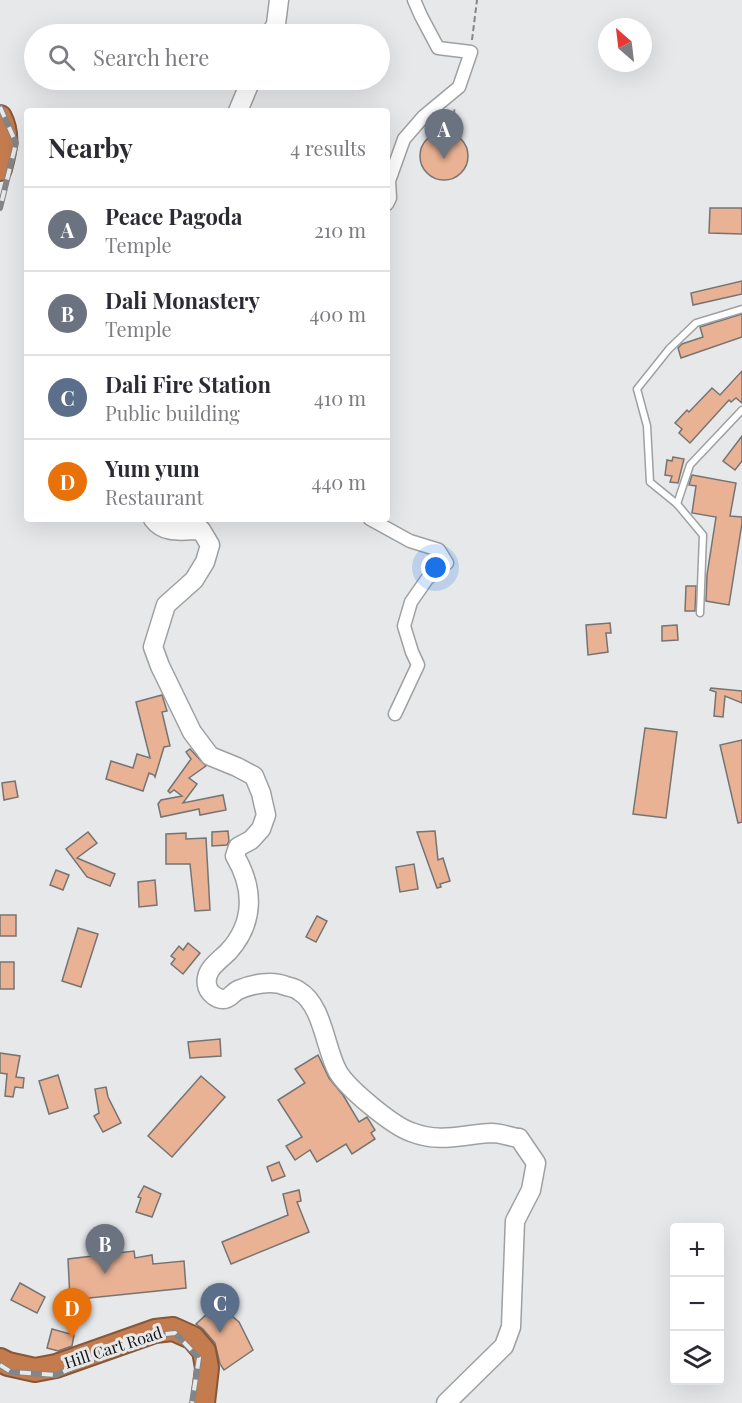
<!DOCTYPE html>
<meta charset="utf-8">
<style>
body{margin:0;font-family:"Playfair Display",serif;background:#f2f2f3;color:#2b2b33}
.controls{position:absolute;right:18px;bottom:18px;display:grid;overflow:hidden;border-radius:6px;box-shadow:0 6px 24px #0002}
.controls button{width:54px;height:54px;display:grid;place-items:center;padding:0;border:0;border-bottom:2px solid #e1e1e2;background:#fff;color:#2b2b33;font:30px sans-serif}
.compass{position:absolute;left:598px;top:18px;width:54px;height:54px;border-radius:50%;background:#fff;box-shadow:0 6px 24px #0002;rotate:332deg}
.you{position:absolute;left:436px;top:568px;width:21px;height:21px;margin:-15px;border:4px solid #fff;border-radius:50%;background:#1a73e8;box-shadow:0 0 0 9px #1a73e833}
.badge{display:grid;place-items:center;width:39px;height:39px;border-radius:50%;background:#2563eb;color:#fff;font-size:20px;font-weight:700}
.pin{position:absolute;translate:-50% -50px;filter:drop-shadow(0 2px 3px #0008)}
.pin::after{content:'';position:absolute;top:32px;width:21px;height:18px;background:inherit;clip-path:polygon(0 0,100% 0,50% 100%)}
.list{margin:0;padding:0;list-style:none}
h2{display:flex;justify-content:space-between;align-items:center;height:78px;margin:0;padding:0 24px;font-size:26px}
h2 small{font-size:20px;font-weight:400;color:#7c7c81}
.list li{display:grid;grid-template-columns:39px 1fr auto;gap:18px;align-items:center;box-sizing:border-box;height:84px;padding:0 24px;border-top:2px solid #e1e1e2}
.list b{display:block;font-size:22px;white-space:nowrap}
.list p{margin:0;font-size:20px;white-space:nowrap;color:#7c7c81}
.list em{font-size:20px;font-style:normal;color:#7c7c81}
.icon{flex:none;width:33px;height:33px;fill:none;stroke:currentColor;stroke-width:2;stroke-linecap:round;stroke-linejoin:round}
.map{position:relative;flex:none;width:742px;height:1403px;overflow:hidden}
.search{position:absolute;background:#fff;box-shadow:0 6px 24px #0002;left:24px;top:24px;width:366px;height:66px;display:flex;align-items:center;gap:15px;box-sizing:border-box;padding:0 21px;border-radius:33px;color:#7c7c81;font-size:22px}
.panel{position:absolute;background:#fff;box-shadow:0 6px 24px #0002;left:24px;top:108px;width:366px;height:414px;border-radius:6px}
.map>svg:first-child{display:block}
.building{fill:#e9b294;stroke:#767473;stroke-width:1.5}
.lines{fill:none;stroke-linecap:round;stroke-linejoin:round}
.lane-casing{stroke:#9ea0a1;stroke-width:9}
.street-casing{stroke:#9ea0a1;stroke-width:15}
.secondary-casing{stroke:#9ea0a1;stroke-width:21}
.highway-casing{stroke:#865739;stroke-width:26}
.path{stroke:#868688;stroke-width:2;stroke-dasharray:6 3;stroke-linecap:butt}
.lane{stroke:#fff;stroke-width:6}
.street{stroke:#fff;stroke-width:12}
.secondary{stroke:#fff;stroke-width:18}
.highway{stroke:#c47b4d;stroke-width:22}
.rail-casing{stroke:#858587;stroke-width:6}
.rail{stroke:#e7e8ea;stroke-width:4;stroke-dasharray:11;stroke-linecap:butt}
.labels{text-anchor:middle;dominant-baseline:central;stroke-width:6;stroke-linejoin:round;paint-order:stroke}
.street-label{font-size:16px;fill:#141415;stroke:#e7e8ea}
</style>
<div class="map">
<svg width="742" height="1403" viewBox="0 0 742 1403">
<rect width="100%" height="100%" fill="#e7e8ea"/>
<g class="building">
<circle cx="444" cy="156" r="24"/>
<path d="M710 208H742V234L709 233Z"/>
<path d="M742 281V294L693 305 691 293Z"/>
<path d="M742 314V337L681 358 678 348 682 344 703 337 700 327Z"/>
<path d="M742 371V403L736 398 731 402 729 400 690 443 679 433 682 429 675 423 687 410 689 412 712 388 720 395Z"/>
<path d="M742 436V461L735 470 723 461Z"/>
<path d="M673 457 684 459 678 483 670 482 672 476 665 475 667 460 672 461Z"/>
<path d="M692 475 736 483 730 516 742 517V523L729 605 706 601 707 575 716 517 692 513 696 486 689 485Z"/>
<path d="M686 586H696L695 611H685Z"/>
<path d="M610 623 611 633H606L608 652 588 655 586 625Z"/>
<path d="M677 625 678 640 662 641V626Z"/>
<path d="M711 688 742 691V703L725 696 723 717 714 716 716 692 710 690Z"/>
<path d="M162 695 167 711 162 712 170 746 164 747 155 777 154 775 149 773 143 791 106 779 111 761 133 768 137 754 150 758 136 702Z"/>
<path d="M645 728 677 732 666 818 633 814Z"/>
<path d="M742 740V822L738 823 720 745Z"/>
<path d="M190 749 206 766 189 778 197 784 183 803 223 795 226 810 200 815 199 809 161 817 158 804 161 800 182 796 174 790 170 793 168 791 191 759 186 752Z"/>
<path d="M15 781 18 797 4 800 2 783Z"/>
<path d="M228 831 229 841 227 845 212 846V832Z"/>
<path d="M435 831 438 860 443 858 450 881 440 884 441 887 437 888 417 832Z"/>
<path d="M88 832 97 843 77 858 115 874 110 886 87 877 66 849Z"/>
<path d="M186 833V839L206 838 210 910 195 911 190 864H166V834Z"/>
<path d="M414 864 418 889 400 892 396 867Z"/>
<path d="M56 870 69 875 63 890 50 885Z"/>
<path d="M155 880 157 905 139 907 138 882Z"/>
<rect x="0" y="915" width="16" height="21"/>
<path d="M317 916 327 921 316 942 306 937Z"/>
<path d="M78 928 98 934 81 987 62 981Z"/>
<path d="M188 943 200 953 183 974 171 964 175 959 171 956 179 946 183 950Z"/>
<rect x="0" y="962" width="14" height="27"/>
<path d="M220 1039 221 1056 190 1058 188 1042Z"/>
<path d="M0 1053 20 1056 16 1077 24 1078 23 1088 15 1087 13 1097 5 1096 7 1074 0 1073Z"/>
<path d="M318 1055 329 1078 343 1095 359 1122 367 1117 375 1130 371 1133 375 1139 352 1154 346 1144 317 1162 310 1150 295 1160 286 1146 302 1137 278 1100 305 1083 295 1069Z"/>
<path d="M58 1075 68 1108 49 1114 39 1081Z"/>
<path d="M201 1076 225 1097 172 1157 148 1136Z"/>
<path d="M106 1087 108 1097 121 1123 103 1132 94 1116 99 1113 95 1089Z"/>
<path d="M279 1162 285 1176 272 1181 267 1167Z"/>
<path d="M144 1186 161 1194 152 1217 136 1212 141 1198 138 1197Z"/>
<path d="M299 1190 301 1201 297 1202 309 1232 231 1264 222 1242 288 1215 283 1194Z"/>
<path d="M134 1251 135 1258 152 1255 153 1264 184 1261 186 1288 70 1300 68 1259Z"/>
<path d="M20 1283 45 1297 37 1313 11 1300Z"/>
<path d="M218 1304 239 1322 253 1350 224 1370 220 1364 215 1343 203 1329 196 1324Z"/>
<path d="M52 1329 74 1335 72 1346 58 1351 47 1348Z"/>
</g>
<g class="lines">
<defs>
<g id="lane">
<path d="M677 504 690 465 742 410"/>
<path d="M700 613 703 535 677 504 650 482 647 426 637 389 669 349 696 323 742 309"/>
</g>
<g id="street">
<path d="M387 204 390 198 389 181 404 139 424 116 459 87 471 52 438 48 421 16 414 0"/>
<path d="M370 519 410 541 439 550 447 563 427 579 411 602 404 626 412 652 418 665 395 714"/>
</g>
<g id="secondary">
<path d="M271 34 276 24 279 0"/>
<path d="M238 111 251 80"/>
<path d="M153 519C165 535 183 530 201 530L210 545 205 562 194 580 166 605 153 647 160 666 192 732 210 756 237 767 254 776 261 793 266 815 261 829 251 840 238 847 235 856C254 888 255 923 228 952 219 961 204 970 207 985 208 992 216 999 223 999 230 999 232 993 238 990 252 984 272 980 286 986 290 987 296 988 299 991 323 1005 325 1049 338 1072 348 1089 393 1126 411 1132 442 1144 463 1134 492 1133 501 1133 510 1137 519 1138L536 1163 531 1190 515 1221 511 1327 504 1346 446 1403"/>
</g>
<g id="highway">
<path d="M0 117C9 135 5 150 0 169"/>
<path d="M0 1360 8 1364 35 1370 56 1366 155 1331 173 1329 193 1338 204 1351 207 1368 203 1403"/>
</g>
</defs>
<use href="#lane" class="lane-casing"/>
<use href="#street" class="street-casing"/>
<use href="#secondary" class="secondary-casing"/>
<use href="#highway" class="highway-casing"/>
<g class="path">
<path d="M472 40 477 0"/>
<path d="M450 133 455 107"/>
</g>
<use href="#lane" class="lane"/>
<use href="#street" class="street"/>
<use href="#secondary" class="secondary"/>
<use href="#highway" class="highway"/>
<defs>
<g id="rail">
<path d="M0 107 16 143 0 208"/>
<path d="M0 1365 11 1372 56 1375 144 1336 175 1333 199 1358 192 1403"/>
</g>
</defs>
<use href="#rail" class="rail-casing"/>
<use href="#rail" class="rail"/>
</g>
<g class="labels">
<g class="street-label">
<text transform="translate(113 1347) rotate(-18)">Hill Cart Road</text>
</g>
</g>
</svg>
<div class="controls">
<button>+</button>
<button>−</button>
<button><svg class="icon" aria-label="layers" viewBox="0 0 24 24"><path d="M12 4l9 5-9 5-9-5zM3 14l9 5 9-5"/></svg></button>
</div>
<svg class="compass" viewBox="-18 -18 36 36"><path d="M0-13l5 13h-10z" fill="#e53935"/><path d="M0 13l5-13h-10z" fill="#7c7c81"/></svg>
<div class="you"></div>
<div class="pin badge" style="left:444px;top:159px;background:#6b7280">A</div>
<div class="pin badge" style="left:105px;top:1274px;background:#6b7280">B</div>
<div class="pin badge" style="left:220px;top:1333px;background:#5c6f8a">C</div>
<div class="pin badge" style="left:72px;top:1338px;background:#e8710a">D</div>
<div class="search"><svg class="icon" aria-label="search" viewBox="0 0 24 24"><circle cx="10" cy="10" r="6"/><path d="M15 15l6 6"/></svg>Search here</div>
<section class="panel">
<h2>Nearby<small>4 results</small></h2>
<ul class="list">
<li><span class="badge" style="background:#6b7280">A</span><div><b>Peace Pagoda</b><p>Temple</p></div><em>210 m</em></li>
<li><span class="badge" style="background:#6b7280">B</span><div><b>Dali Monastery</b><p>Temple</p></div><em>400 m</em></li>
<li><span class="badge" style="background:#5c6f8a">C</span><div><b>Dali Fire Station</b><p>Public building</p></div><em>410 m</em></li>
<li><span class="badge" style="background:#e8710a">D</span><div><b>Yum yum</b><p>Restaurant</p></div><em>440 m</em></li>
</ul>
</section>
</div>
